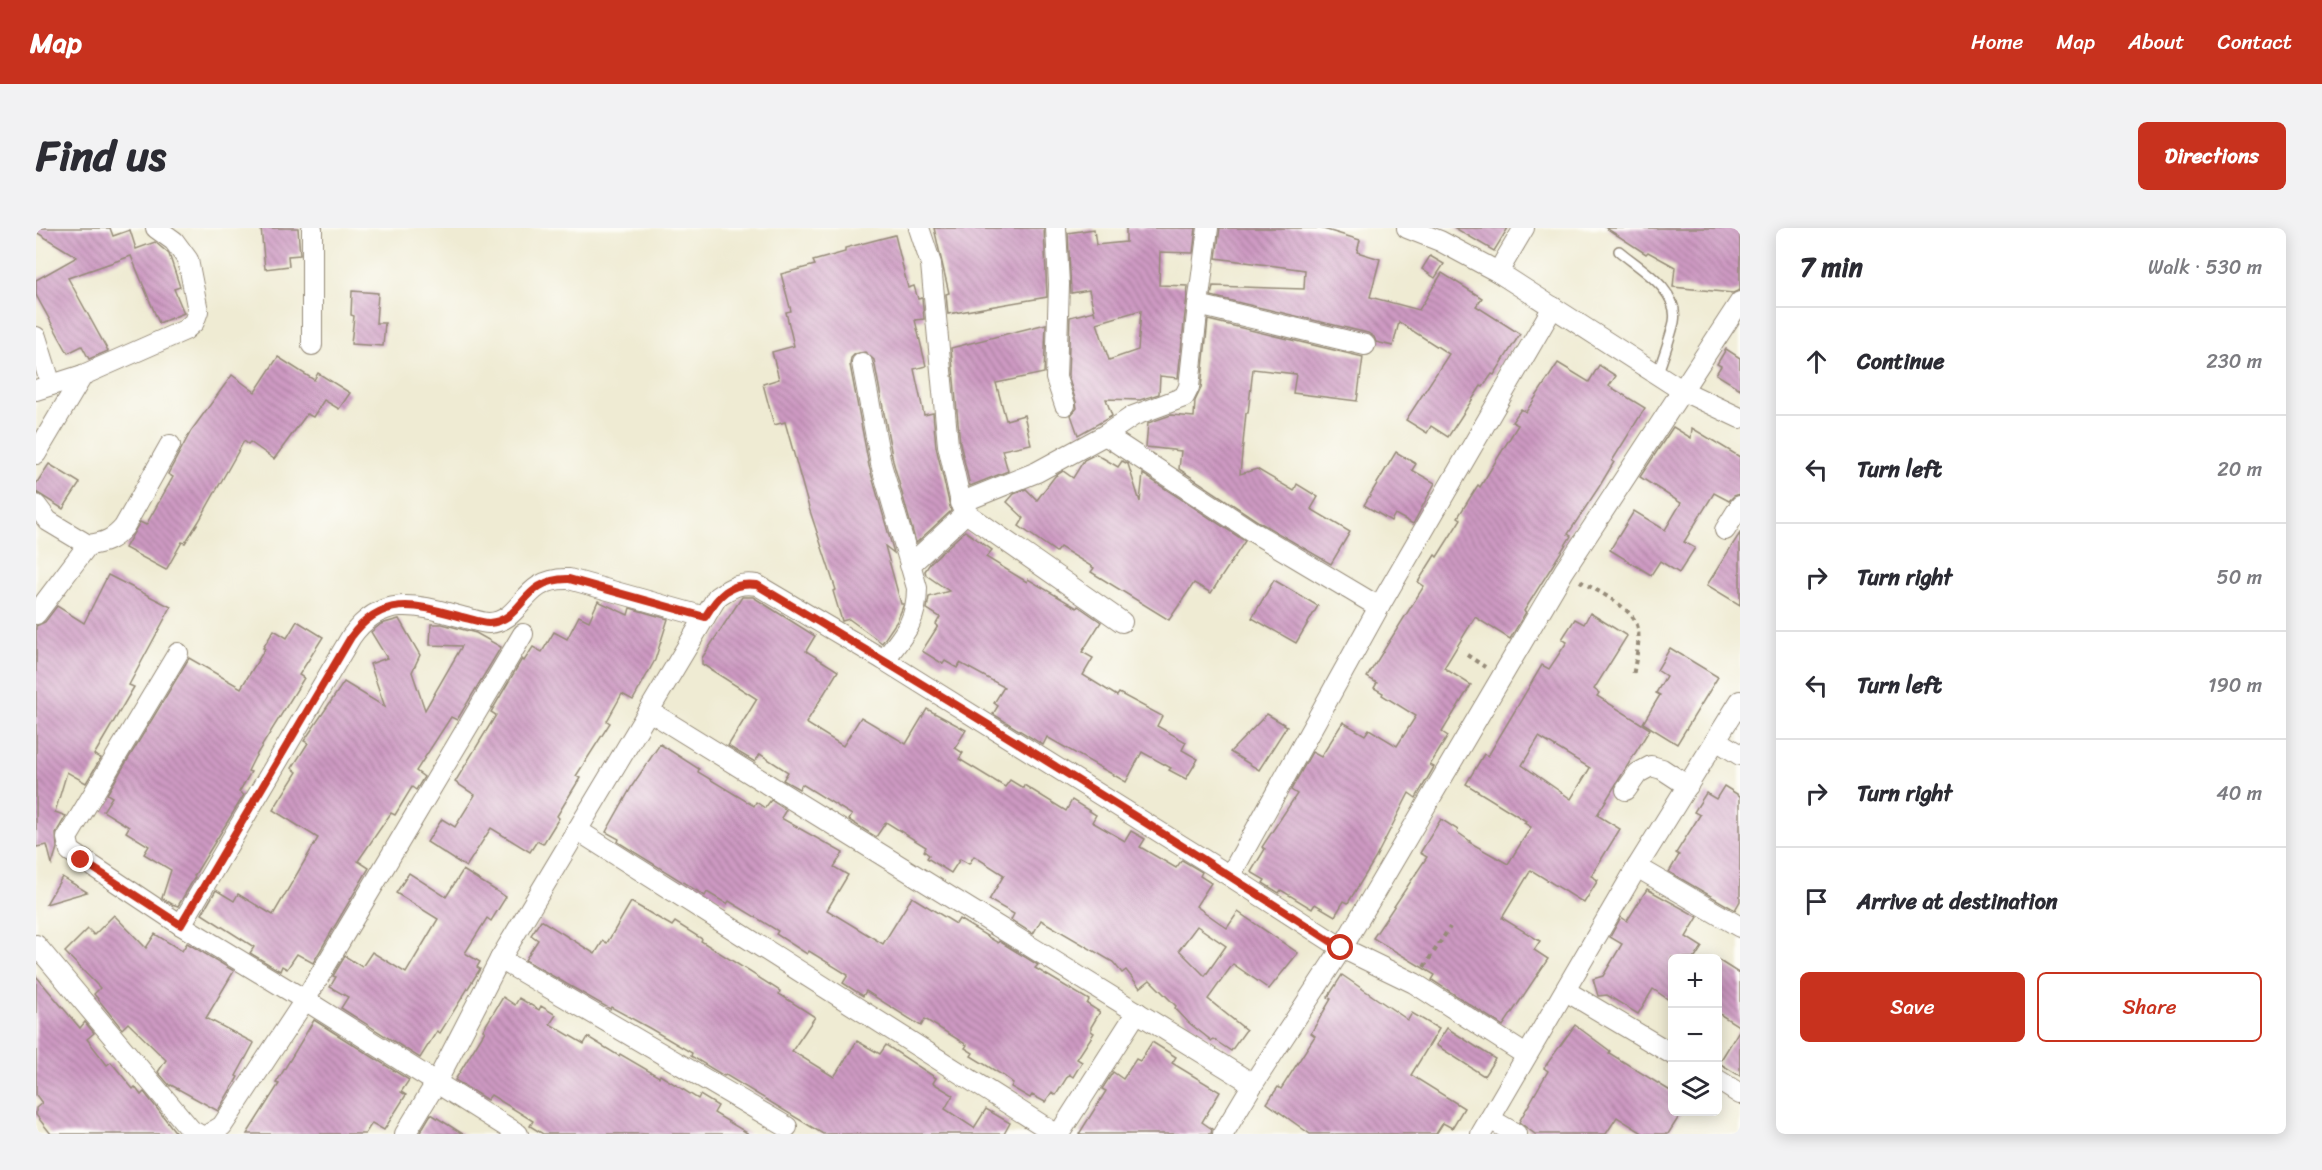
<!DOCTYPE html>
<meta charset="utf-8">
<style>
body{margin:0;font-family:Sriracha,sans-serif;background:#f2f2f3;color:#2b2b33}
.controls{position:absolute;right:18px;bottom:18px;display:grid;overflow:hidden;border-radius:9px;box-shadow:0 3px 15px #0003}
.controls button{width:54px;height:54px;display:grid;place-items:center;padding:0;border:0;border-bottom:2px solid #e1e1e2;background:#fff;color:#2b2b33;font:30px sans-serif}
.stop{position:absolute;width:18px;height:18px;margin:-14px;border:4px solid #c8321e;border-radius:50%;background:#fff}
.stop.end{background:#c8321e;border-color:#fff;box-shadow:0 2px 6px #0008}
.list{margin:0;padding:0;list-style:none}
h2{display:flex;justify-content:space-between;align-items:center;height:78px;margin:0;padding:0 24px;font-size:26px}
h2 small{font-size:20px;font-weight:400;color:#7c7c81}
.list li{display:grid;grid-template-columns:39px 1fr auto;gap:18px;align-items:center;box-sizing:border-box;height:108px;padding:0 24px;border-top:2px solid #e1e1e2}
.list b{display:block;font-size:22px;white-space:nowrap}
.list em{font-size:20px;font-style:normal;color:#7c7c81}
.actions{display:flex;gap:12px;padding:18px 24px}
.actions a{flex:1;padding:14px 0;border:2px solid #c8321e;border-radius:9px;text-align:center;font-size:21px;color:#c8321e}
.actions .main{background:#c8321e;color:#fff}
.icon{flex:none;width:33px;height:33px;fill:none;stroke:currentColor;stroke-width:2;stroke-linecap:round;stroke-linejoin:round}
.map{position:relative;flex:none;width:1704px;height:906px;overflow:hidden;border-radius:9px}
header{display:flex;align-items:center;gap:36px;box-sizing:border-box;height:84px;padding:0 30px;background:#c8321e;color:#fff}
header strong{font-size:28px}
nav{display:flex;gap:33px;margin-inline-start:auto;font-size:21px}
.intro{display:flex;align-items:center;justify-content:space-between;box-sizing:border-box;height:144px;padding:0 36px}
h1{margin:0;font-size:42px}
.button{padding:15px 27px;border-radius:9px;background:#c8321e;color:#fff;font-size:21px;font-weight:700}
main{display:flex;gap:36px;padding:0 36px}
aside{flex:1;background:#fff;border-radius:9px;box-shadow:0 3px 15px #0003}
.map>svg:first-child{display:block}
.building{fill:url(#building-back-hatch);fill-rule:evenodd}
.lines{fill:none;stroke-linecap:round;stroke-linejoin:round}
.lane-casing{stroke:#958a78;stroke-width:12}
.street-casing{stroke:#958a78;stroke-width:22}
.path{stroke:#958a78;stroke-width:4;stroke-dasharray:4.5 4.5;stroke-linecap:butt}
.lane{stroke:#fff;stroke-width:9}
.street{stroke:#fff;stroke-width:20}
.route{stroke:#c8321e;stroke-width:8}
</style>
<header>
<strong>Map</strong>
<nav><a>Home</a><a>Map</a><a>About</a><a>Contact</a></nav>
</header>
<div class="intro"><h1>Find us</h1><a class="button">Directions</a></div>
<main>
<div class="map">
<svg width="1704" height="906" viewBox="0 0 1704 906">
<defs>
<pattern id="building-back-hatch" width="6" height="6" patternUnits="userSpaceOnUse" patternTransform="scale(1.5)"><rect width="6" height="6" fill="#ce9ac3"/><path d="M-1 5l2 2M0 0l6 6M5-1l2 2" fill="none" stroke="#a87e9e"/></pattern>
</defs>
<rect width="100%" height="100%" fill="#fdfcf7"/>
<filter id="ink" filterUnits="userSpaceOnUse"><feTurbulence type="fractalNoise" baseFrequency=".0167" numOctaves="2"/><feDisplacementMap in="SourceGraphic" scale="12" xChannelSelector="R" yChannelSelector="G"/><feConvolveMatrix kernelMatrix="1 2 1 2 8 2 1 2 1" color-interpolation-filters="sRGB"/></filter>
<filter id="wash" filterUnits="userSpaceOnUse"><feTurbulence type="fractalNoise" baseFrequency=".008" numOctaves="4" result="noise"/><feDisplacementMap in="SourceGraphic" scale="24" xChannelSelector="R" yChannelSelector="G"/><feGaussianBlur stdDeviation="1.35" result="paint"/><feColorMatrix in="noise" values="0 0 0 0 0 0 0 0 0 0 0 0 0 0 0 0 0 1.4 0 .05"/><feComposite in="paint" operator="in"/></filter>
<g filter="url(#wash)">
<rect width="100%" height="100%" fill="#efebd3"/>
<g id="blocks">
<g class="building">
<path d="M0 0H74L77 8 94 2 100 21 119 14 133 26 144 59 138 61 148 85 123 95 95 28 32 50 72 123 53 131 46 118 32 125 0 67V52L41 29 0 4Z"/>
<path d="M225 0H262L264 27 252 28 253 38 229 41Z"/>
<path d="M898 0H1008L1011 69 912 86 910 66 913 65Z"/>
<path d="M1090 0H1160L1157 25 1124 24 1123 57 1152 58 1142 150 1124 148 1123 166 1104 172 1070 171 1076 188 1042 207 1035 187 1041 180 1040 174 1032 148 1034 89 1058 83 1059 87 1053 62 1035 65 1032 5 1058 1 1060 17 1090 14ZM1105 82 1102 122 1073 132 1061 95Z"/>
<path d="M1184 0H1284L1324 12 1321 24 1344 31 1334 69 1383 82 1406 45 1446 70 1440 78 1484 106 1458 147 1456 146 1447 159 1445 158 1412 209 1395 198 1391 205 1370 192 1413 126 1363 94 1357 118 1340 114 1338 109 1332 105 1175 68 1177 58 1268 61 1269 42 1180 30Z"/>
<path d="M1419 0H1472L1458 23Z"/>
<path d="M1570 0H1704V62L1697 65 1637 59 1639 39 1612 24 1610 26Z"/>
<path d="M859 7 872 60 878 58 882 71 886 70 888 91 879 92 890 138 878 141 888 187 897 185 900 219 915 283 880 315 857 233 838 132 829 124 819 126 815 130 814 137 833 238 858 325 849 318 865 376H868L861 393 846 415 813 391 806 393 797 363 800 362 773 280 749 194 738 197 727 156 743 151 736 124 758 118 750 84 755 83 745 46 779 37 777 33 809 24V20Z"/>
<path d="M1394 28 1408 36 1399 50 1386 41Z"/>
<path d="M316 63 342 65 340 95H349L347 118 315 116 318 88 315 87Z"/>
<path d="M1172 92 1327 129 1321 173 1257 165 1260 146 1217 141 1212 185H1210L1204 246 1221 241 1258 263 1261 256 1282 269 1275 281 1314 304 1295 336 1223 294 1143 241 1145 223 1110 219 1112 195 1135 187 1158 189 1159 173 1165 160Z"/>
<path d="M1010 96 1008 145 960 155 970 192 988 187 995 216 966 222 972 243 934 258 924 215 915 120Z"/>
<path d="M1690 121 1704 130V161L1680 146 1685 138 1681 136Z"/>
<path d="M242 129 278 152 282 145 314 165 303 181 288 172 277 189 271 186 238 231 214 214 212 216 208 213 163 293 149 315 146 314 130 342 89 320 104 294 110 297 137 249 132 246 155 203 196 147 219 164Z"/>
<path d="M1522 135 1553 154 1563 137 1580 148 1573 158 1609 180 1576 233 1578 234 1563 259 1532 306 1535 308 1488 383 1490 384 1474 411 1439 389 1408 440 1435 457 1406 504 1412 508 1394 537 1398 539 1380 570 1373 565 1339 631 1312 675 1308 673 1299 688 1279 676 1276 681 1245 662 1243 665 1227 655 1229 652 1215 644 1229 621 1226 619 1261 566 1255 562 1276 524 1285 529 1307 494 1329 507 1333 501 1361 518 1380 488 1346 467 1347 465 1338 460 1341 455 1331 449 1388 358 1382 354 1399 327 1401 329 1425 291 1422 289 1442 257 1444 259 1474 210 1482 197 1476 194 1485 181 1490 184Z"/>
<path d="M1637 199 1655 210 1656 200 1704 229V266L1698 268 1693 273 1678 265 1648 314 1659 320 1643 345 1624 333 1615 347 1574 322 1598 283 1629 302 1645 275 1604 249Z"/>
<path d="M1360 224 1380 236 1376 242 1399 255 1377 296 1359 286 1355 293 1328 277Z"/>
<path d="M1060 226 1082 239 1086 233 1092 236 1104 274 1107 246 1209 313 1175 365 1158 355 1133 392 1055 344 1058 340 1024 319 1020 324 983 298 988 290 971 274 978 266 990 261 1001 272 1019 248 1027 243 1037 250 1048 232Z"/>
<path d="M13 236 44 255 27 281 0 264V256Z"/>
<path d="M929 303 956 322 950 329 991 354 992 351 1041 380 1042 378 1065 394 1046 424 1057 430 1047 447 1081 468 1083 465 1126 488 1121 498 1150 514 1146 522 1162 531 1150 551 1133 542 1135 540 1106 524 1090 554 1011 509 1007 517 957 486 962 478 958 475 968 459 924 435 921 440 909 433 907 436 886 423 902 398 900 396 904 389 891 381 893 369 913 363 890 347 889 343 895 334Z"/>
<path d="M1704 305V377L1671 357Z"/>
<path d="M72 347 135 379 93 457 98 459 58 527 65 530 50 555 31 544 19 584 30 588 20 605 21 620 16 636 11 617 0 619V398L9 394 21 378 48 395Z"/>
<path d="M1238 352 1282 378 1260 415 1216 390Z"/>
<path d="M706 369H717L779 408 770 423 802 443 770 495 807 518 825 489 870 516 891 481 930 502 919 520 927 525 923 531 969 559 974 552 987 560 988 557 1030 583 1036 572 1060 587 1056 594 1089 613 1095 603 1109 611 1104 619 1140 640 1146 632 1166 644 1164 648 1175 655 1160 678 1191 700 1202 684 1262 725 1233 761 1197 736 1172 771 1210 802 1195 823 1177 811 1176 813 1152 794 1139 780 1140 778 1114 752 1104 760 1090 742 1086 745 1077 734 1005 692 997 706 975 692 978 686 953 672 968 647 938 628 933 636 924 631 915 645 891 630 893 627 888 623 890 619 850 594 840 609 813 592 816 587 766 556 763 561 747 552 752 544 724 526 719 534 692 518 721 471 666 436V430ZM1161 698 1190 718 1169 748 1143 722Z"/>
<path d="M562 373 592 387 594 380 632 391 619 432 597 472 586 466 571 493 574 495 540 548 544 550 521 588 523 590 507 616 501 613 494 624 455 600 430 639 391 614 406 591 419 599 439 567 419 554 460 487 455 484 486 431 488 433 497 419 506 424 518 404 531 411 543 388 553 393Z"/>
<path d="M1554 385 1591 408 1558 461 1563 465 1561 468 1614 501 1561 587 1584 601 1555 648 1562 652 1548 675 1495 642 1466 690 1504 713 1498 722 1512 731 1467 798 1396 752 1399 747 1337 710 1391 629 1384 625 1405 591 1422 602 1421 604 1434 613 1433 614 1472 636 1495 599 1488 595 1490 593 1430 556 1448 526 1452 528 1506 437 1513 441 1531 414 1526 411 1539 391 1548 396ZM1503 509 1554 540 1535 571 1486 537Z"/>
<path d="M363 391 384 427 376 444 389 482 426 418 394 417 395 396H406L440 405 465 419 421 492 415 489 380 543 388 549 380 562 376 559 359 587 355 585 322 633 333 640 277 735 261 726 251 741 246 738 244 743 214 725 218 719 166 686 180 662 198 673 202 666 237 687 282 610 237 582 261 544 256 540 272 515 268 513 308 454 349 479 334 436 351 430 335 404 345 396Z"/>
<path d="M261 393 287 409 263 447 268 450 219 529 212 543 215 544 203 564 208 567 158 648 159 649 142 678 136 676 126 670 135 642 108 626 113 618 90 604 93 599 67 583 76 569 71 566 153 430 205 460 229 421 227 420 238 402 251 410Z"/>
<path d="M1634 420 1682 449 1641 516 1607 495 1624 467 1620 465 1630 448 1621 442Z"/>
<path d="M1231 486 1251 498 1223 542 1194 524Z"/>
<path d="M624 516 663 541 662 544 718 578 720 574 729 580 735 572 750 582 745 590 807 625 798 639 812 647 791 682 847 716 876 669 920 696 923 691 962 715 963 713 1002 737 999 740 1053 772 1051 776 1064 784 1055 799V803L1058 805 1041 831 1046 834 1037 849 1033 846 1020 867 1016 864 1009 874 996 867 994 870 975 859 977 855 968 848 935 828 937 825 929 820 931 817 889 791 885 798 830 763 827 768 807 755 812 747 773 723 771 726 740 706 742 703 693 673 691 676 671 664 669 668 582 614 583 611 570 604 596 558Z"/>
<path d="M1688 558 1704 568V673L1699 682 1633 644 1643 627 1640 625 1664 587 1658 584 1670 565 1680 571Z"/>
<path d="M427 642 470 669 455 693 451 690 429 725 444 734 441 739 444 741 404 805 401 803 384 830 305 780 312 769 294 759 300 749 297 748 309 728 326 739 336 724 370 745 402 691 360 665 373 645 410 669Z"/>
<path d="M26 649 51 664 10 676Z"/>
<path d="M1611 661 1662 689 1650 709 1666 719 1659 730H1636V774L1617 761 1602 786 1571 767 1562 768 1557 751 1567 748 1586 716 1574 709 1585 689 1591 693Z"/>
<path d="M595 674 636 698 639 694 666 711 665 713 744 763 743 766 779 789 756 823 798 849 821 813 844 826 850 817 900 850 897 855 917 867 909 881 938 900 950 881 974 895 968 906H787L690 847 688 848 655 828 656 825 615 801 575 779 574 781 489 732 502 712 495 707 505 692 559 726 567 713 571 715Z"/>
<path d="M78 687 110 720 119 706 146 723 151 715 198 743 170 790 218 815 200 848 202 849 182 883 135 857 134 858 122 844 130 832 92 795 86 801 58 766 64 760 29 724 52 701 58 707Z"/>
<path d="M1682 732 1704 746V799L1682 785Z"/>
<path d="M1306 747 1372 792 1376 785 1403 801 1375 847 1428 880 1416 900 1407 895 1400 906H1274L1231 875 1242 859 1245 861 1279 808 1275 805 1295 771 1292 769Z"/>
<path d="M0 748 44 800 49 794 58 805 51 811 71 837 75 834 97 861 99 859 105 867 108 864 141 906H15L0 887V880L6 875 0 867Z"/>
<path d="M467 769 479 777 483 770 503 782 505 778 520 787 514 796 548 816 552 809 583 828 584 826 623 849 624 847 662 871 664 867 682 878 678 885 713 906H507L494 898 497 893 455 867 451 872 419 852 449 803 447 802Z"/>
<path d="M278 792 373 852 365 864 370 867 348 902 336 895 329 906H211L243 856 240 855Z"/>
<path d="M1539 797 1574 823 1573 825 1636 864V884H1646L1632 906H1608L1581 889 1570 906H1499L1483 894 1512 843 1508 840Z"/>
<path d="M1411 800 1459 831 1448 848 1400 817Z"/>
<path d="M1704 801V848L1683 835Z"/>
<path d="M1116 814 1140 829 1136 835 1184 864 1166 894 1176 901 1175 906H1043L1070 863 1066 861 1077 844 1087 851 1100 831 1104 833Z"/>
<path d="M395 886 427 906H383Z"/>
</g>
</g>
</g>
<g filter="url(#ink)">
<use href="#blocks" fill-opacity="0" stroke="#958a78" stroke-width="1.5"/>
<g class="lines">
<defs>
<path id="lane" d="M1583 23C1603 40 1644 62 1638 94 1634 111 1627 130 1621 147"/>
<g id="street">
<path d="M883 0 895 36 912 217 926 279 930 285 1086 394"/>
<path d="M1020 0 1023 56 1020 150 1029 177"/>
<path d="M1172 0 1162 77 1329 117"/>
<path d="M1371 0 1404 13 1462 44 1647 163 1704 190"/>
<path d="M1462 44 1488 0"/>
<path d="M0 109 15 157"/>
<path d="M276 117V0"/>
<path d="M826 135 845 236 881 360C881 393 868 407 848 432"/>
<path d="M0 162 47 147 149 102 158 94 162 83 152 32 138 13 120 0"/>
<path d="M1069 207 1217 304 1343 379"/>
<path d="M0 226 47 147"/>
<path d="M924 275 1001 244 1069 207 1097 188 1148 169 1153 159 1162 77"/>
<path d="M0 277 12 293 52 317C69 315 78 311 88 299L134 217"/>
<path d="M1689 302 1704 278"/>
<path d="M874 337 930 285"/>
<path d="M0 386 52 317"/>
<path d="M142 425 31 610 34 623 145 697 269 772 482 906"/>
<path d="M613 483 1217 856"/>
<path d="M1680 512 1704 527"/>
<path d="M1590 562 1602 545 1615 538 1626 541 1652 558"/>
<path d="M541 602 1020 906"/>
<path d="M1601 639 1704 699"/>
<path d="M1194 648 1343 379 1517 79"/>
<path d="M145 697 315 409C346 365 382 377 426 389 435 391 445 395 453 395 488 393 485 349 533 351L669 389"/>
<path d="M0 717 155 902 162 906"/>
<path d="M464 731 751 899"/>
<path d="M1530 763 1636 826"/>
<path d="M1682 852 1704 866"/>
<path d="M1454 891 1480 906"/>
<path d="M173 906 186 898 269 772 487 406"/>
<path d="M369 906 400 855 464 731 681 369C695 359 705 354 721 357L848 432 1194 648 1306 720 1378 755 1490 827"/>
<path d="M1023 906 1101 784"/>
<path d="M1187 906 1217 856 1306 720 1528 343 1704 74"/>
<path d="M1445 906 1601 639 1704 473"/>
</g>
</defs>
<use href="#lane" class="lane-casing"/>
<use href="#street" class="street-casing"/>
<g class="path">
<path d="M1544 353C1561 363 1599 380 1602 401 1604 416 1599 434 1597 449"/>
<path d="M1431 427 1449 439"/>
<path d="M1388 739 1414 699"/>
</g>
<use href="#lane" class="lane"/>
<use href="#street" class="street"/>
</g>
</g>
<g class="lines" filter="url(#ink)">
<path class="route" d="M45 632 145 697 315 409C347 365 382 377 426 389 435 391 445 395 453 395 488 393 485 350 533 351L669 389C682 368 694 353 721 357 918 474 1113 595 1305 720"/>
</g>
</svg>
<div class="controls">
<button>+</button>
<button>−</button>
<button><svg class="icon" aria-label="layers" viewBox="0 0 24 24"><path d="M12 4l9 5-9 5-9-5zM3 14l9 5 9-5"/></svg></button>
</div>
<div class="stop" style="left:1305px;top:720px"></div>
<div class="stop end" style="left:45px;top:632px"></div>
</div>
<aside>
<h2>7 min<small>Walk · 530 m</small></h2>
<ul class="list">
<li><svg class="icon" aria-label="ahead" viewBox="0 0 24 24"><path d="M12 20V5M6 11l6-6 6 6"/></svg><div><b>Continue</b></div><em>230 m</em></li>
<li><svg class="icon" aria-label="left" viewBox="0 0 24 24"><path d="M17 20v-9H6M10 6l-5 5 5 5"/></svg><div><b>Turn left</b></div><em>20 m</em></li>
<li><svg class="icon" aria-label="right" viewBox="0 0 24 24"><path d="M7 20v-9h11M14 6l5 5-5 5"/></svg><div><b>Turn right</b></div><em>50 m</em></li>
<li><svg class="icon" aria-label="left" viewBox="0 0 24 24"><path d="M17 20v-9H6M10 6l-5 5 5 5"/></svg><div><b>Turn left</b></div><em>190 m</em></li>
<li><svg class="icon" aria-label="right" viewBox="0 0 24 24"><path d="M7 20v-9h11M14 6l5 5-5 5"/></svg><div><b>Turn right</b></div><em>40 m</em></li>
<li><svg class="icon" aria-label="arrive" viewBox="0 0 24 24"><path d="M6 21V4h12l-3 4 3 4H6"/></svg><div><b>Arrive at destination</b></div></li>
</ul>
<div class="actions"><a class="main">Save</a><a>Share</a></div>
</aside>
</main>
